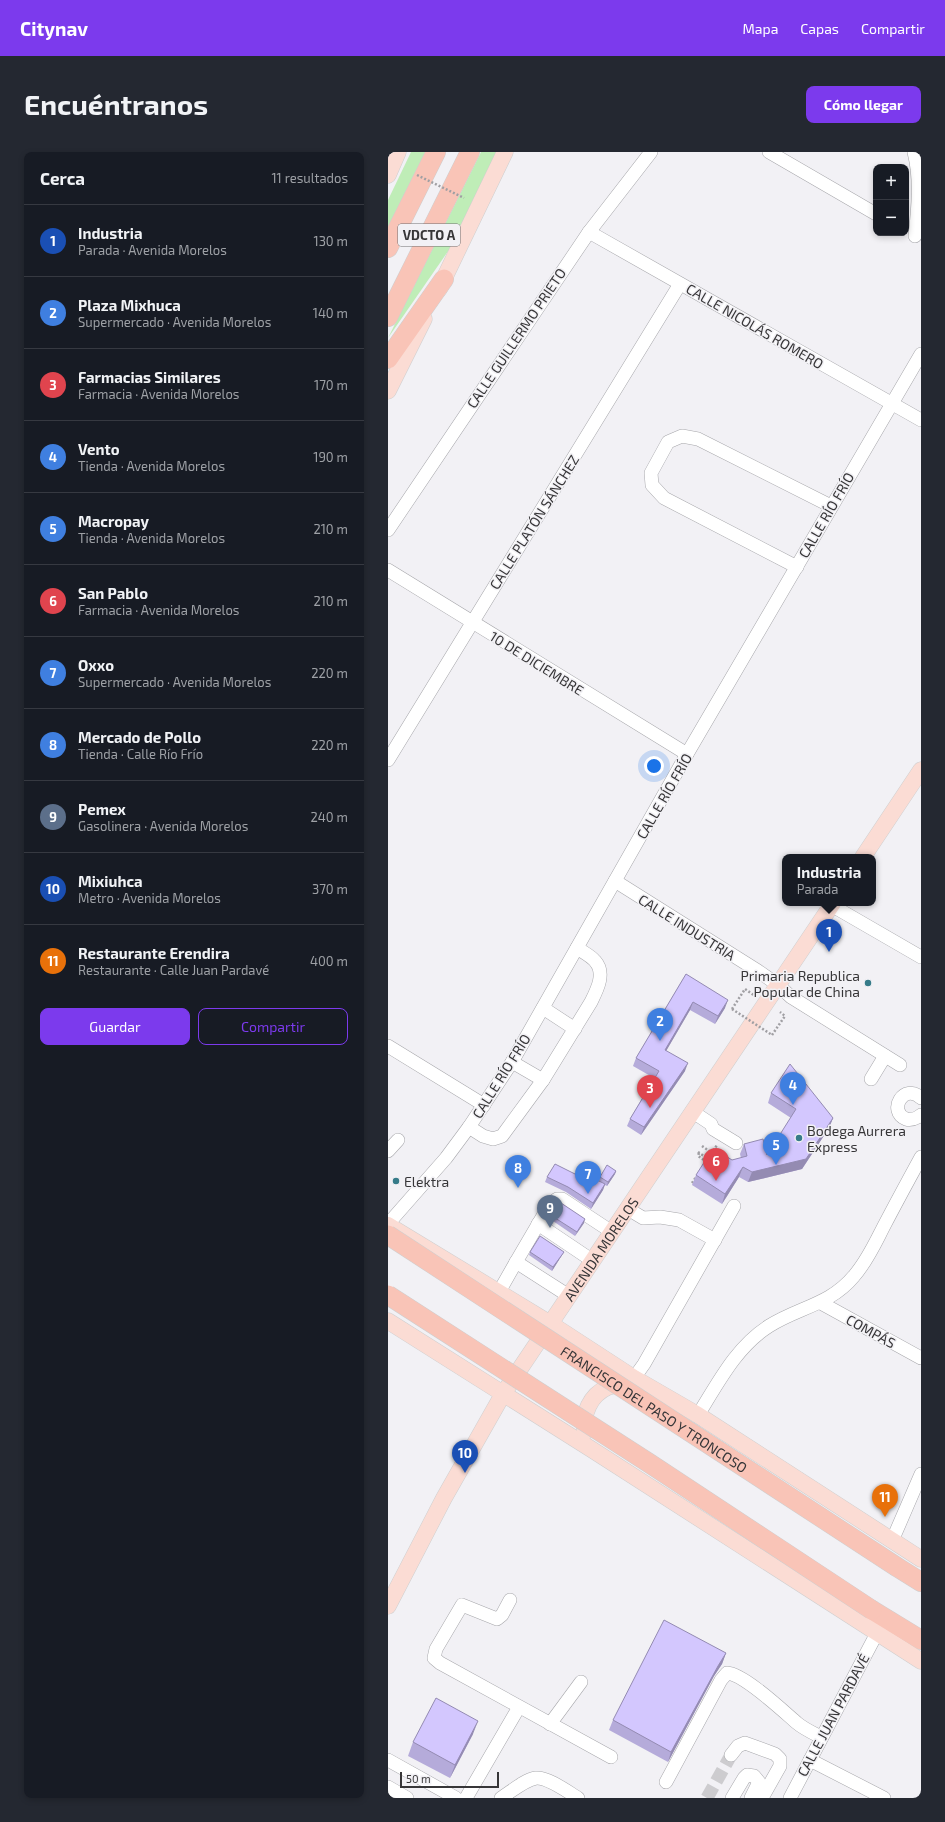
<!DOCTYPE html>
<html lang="es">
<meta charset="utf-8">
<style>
body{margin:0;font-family:"Exo 2",sans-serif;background:#242831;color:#f1f3f6}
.controls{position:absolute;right:12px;top:12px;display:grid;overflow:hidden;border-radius:8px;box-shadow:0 2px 6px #0003}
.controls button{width:36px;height:36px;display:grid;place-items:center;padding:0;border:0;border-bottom:1px solid #363941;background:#171b24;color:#f1f3f6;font:20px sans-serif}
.scale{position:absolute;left:12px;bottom:10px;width:99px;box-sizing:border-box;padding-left:4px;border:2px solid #373638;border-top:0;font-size:11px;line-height:14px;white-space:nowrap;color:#373638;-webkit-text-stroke:3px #f2f1f5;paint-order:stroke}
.you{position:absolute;left:266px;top:614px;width:14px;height:14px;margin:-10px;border:3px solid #fff;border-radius:50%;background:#1a73e8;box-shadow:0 0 0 6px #1a73e833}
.badge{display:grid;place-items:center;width:26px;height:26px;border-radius:50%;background:#7c3aed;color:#fff;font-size:13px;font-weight:700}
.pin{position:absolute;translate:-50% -33px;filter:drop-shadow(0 1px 2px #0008)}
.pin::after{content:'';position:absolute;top:21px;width:14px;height:12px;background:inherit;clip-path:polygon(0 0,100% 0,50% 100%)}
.popup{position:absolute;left:394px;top:702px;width:94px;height:52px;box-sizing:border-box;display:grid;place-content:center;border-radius:8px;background:#171b24;filter:drop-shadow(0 1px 3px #0005);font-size:13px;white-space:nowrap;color:#9ea1a6}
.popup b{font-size:15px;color:#f1f3f6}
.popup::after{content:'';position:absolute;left:50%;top:100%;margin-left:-8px;border:8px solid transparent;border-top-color:#171b24}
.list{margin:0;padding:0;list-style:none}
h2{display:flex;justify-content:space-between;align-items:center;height:52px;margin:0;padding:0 16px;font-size:17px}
h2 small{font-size:13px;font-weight:400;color:#9ea1a6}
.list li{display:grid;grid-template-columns:26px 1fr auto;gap:12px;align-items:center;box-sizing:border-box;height:72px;padding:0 16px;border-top:1px solid #363941}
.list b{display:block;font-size:15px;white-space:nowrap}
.list p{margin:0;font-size:13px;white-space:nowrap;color:#9ea1a6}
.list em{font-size:13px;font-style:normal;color:#9ea1a6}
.actions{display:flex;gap:8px;padding:12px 16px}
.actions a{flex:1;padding:9px 0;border:1px solid #7c3aed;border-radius:8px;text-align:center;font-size:14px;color:#7c3aed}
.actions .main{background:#7c3aed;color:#fff}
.map{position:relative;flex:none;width:533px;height:1646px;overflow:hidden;border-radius:8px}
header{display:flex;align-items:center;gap:24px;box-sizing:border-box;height:56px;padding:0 20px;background:#7c3aed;color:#fff}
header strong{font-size:19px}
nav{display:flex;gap:22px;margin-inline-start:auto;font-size:14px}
.intro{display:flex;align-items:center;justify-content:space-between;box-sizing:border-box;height:96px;padding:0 24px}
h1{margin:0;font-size:28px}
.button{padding:10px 18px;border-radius:8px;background:#7c3aed;color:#fff;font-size:14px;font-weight:700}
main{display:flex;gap:24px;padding:0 24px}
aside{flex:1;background:#171b24;border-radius:8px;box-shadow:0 2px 6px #0003}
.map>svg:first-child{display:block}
.green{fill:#bfedb7}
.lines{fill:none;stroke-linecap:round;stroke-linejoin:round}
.minor-tunnel{stroke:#cdcccf;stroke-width:13;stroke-dasharray:13 6;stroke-linecap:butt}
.minor-casing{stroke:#a7a7ab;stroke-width:14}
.major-casing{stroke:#cfcfcf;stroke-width:17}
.highway-casing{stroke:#cfcfcf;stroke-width:20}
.path{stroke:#a09fa3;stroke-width:2.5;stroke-dasharray:2 2;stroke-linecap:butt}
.minor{stroke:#fff;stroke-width:13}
.major{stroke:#fbdcd4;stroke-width:16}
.highway{stroke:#f9c4b7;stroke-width:19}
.highway-bridge-casing{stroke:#cfcfcf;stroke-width:20;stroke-linecap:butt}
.path-bridge{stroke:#a09fa3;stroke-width:2.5;stroke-dasharray:2 2;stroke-linecap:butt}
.highway-bridge{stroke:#f9c4b7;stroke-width:19}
.wall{fill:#b5abda}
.shaded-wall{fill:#948bb2}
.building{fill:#d3c7fe;stroke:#948bb2}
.poi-dot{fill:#367b89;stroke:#f2f1f5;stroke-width:1.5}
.labels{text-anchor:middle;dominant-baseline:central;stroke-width:3;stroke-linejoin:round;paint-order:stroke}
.shield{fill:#f2f1f5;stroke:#6f6e71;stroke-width:1}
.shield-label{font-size:13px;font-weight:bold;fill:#373638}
.street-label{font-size:14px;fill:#373638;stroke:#f2f1f5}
.poi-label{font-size:14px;fill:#373638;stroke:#f2f1f5;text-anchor:start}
</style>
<header>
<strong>Citynav</strong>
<nav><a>Mapa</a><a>Capas</a><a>Compartir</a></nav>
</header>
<div class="intro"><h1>Encuéntranos</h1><a class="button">Cómo llegar</a></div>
<main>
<aside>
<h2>Cerca<small>11 resultados</small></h2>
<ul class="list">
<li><span class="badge" style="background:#1a4fb4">1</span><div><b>Industria</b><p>Parada · Avenida Morelos</p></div><em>130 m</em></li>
<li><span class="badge" style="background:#3f7fe0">2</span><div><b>Plaza Mixhuca</b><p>Supermercado · Avenida Morelos</p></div><em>140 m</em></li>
<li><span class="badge" style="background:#e0444e">3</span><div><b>Farmacias Similares</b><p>Farmacia · Avenida Morelos</p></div><em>170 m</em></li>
<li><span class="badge" style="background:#3f7fe0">4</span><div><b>Vento</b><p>Tienda · Avenida Morelos</p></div><em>190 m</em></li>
<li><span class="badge" style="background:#3f7fe0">5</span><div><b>Macropay</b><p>Tienda · Avenida Morelos</p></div><em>210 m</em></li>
<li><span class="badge" style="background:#e0444e">6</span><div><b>San Pablo</b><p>Farmacia · Avenida Morelos</p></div><em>210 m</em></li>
<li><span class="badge" style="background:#3f7fe0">7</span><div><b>Oxxo</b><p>Supermercado · Avenida Morelos</p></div><em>220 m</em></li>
<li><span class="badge" style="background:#3f7fe0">8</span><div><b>Mercado de Pollo</b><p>Tienda · Calle Río Frío</p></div><em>220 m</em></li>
<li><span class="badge" style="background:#5c6f8a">9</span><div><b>Pemex</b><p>Gasolinera · Avenida Morelos</p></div><em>240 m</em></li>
<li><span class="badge" style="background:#1a4fb4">10</span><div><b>Mixiuhca</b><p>Metro · Avenida Morelos</p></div><em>370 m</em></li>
<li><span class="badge" style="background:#e8710a">11</span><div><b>Restaurante Erendira</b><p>Restaurante · Calle Juan Pardavé</p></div><em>400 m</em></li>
</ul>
<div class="actions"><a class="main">Guardar</a><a>Compartir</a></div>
</aside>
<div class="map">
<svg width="533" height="1646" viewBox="0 0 533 1646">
<rect width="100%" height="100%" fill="#f2f1f5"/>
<g class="green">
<path d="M23 0H39L0 80V48Z"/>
<path d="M93 0H109L63 95 0 186Z"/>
</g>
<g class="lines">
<path class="minor-tunnel" d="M319 1646 343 1603"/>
<defs>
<g id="minor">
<path d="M381 0 488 62"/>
<path d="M526 0C533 28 530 56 527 84"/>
<path d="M201 80 533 268"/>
<path d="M0 378 201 80 263 0"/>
<path d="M409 415 276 346 264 333 263 321 280 290 294 284 310 287 443 354"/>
<path d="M0 418 299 602"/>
<path d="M0 608 292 132"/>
<path d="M227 729 370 819 390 833 403 845 512 913"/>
<path d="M443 753 533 805"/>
<path d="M155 856 187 877"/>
<path d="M0 894 96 953"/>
<path d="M124 910 155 928"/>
<path d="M483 927 497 904"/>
<path d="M533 946C516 930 499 959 518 967 524 969 529 966 533 963"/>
<path d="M305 960 323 972 325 977 348 991"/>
<path d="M81 975 95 984 105 987 114 984 155 928 203 850C209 838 218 821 207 809 203 804 195 800 189 796"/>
<path d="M0 999 10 988"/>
<path d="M240 1057 255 1066 272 1065 291 1068 327 1088"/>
<path d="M0 1072 58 1006 81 975 124 910 299 602 533 202"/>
<path d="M150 1072 205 1109"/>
<path d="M111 1140 128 1110"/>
<path d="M181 1144 128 1110 162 1052 169 1047H174L224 1080"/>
<path d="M433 1151 533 1206"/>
<path d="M246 1226 256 1212 346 1054"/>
<path d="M310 1263C330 1231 348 1195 381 1174 411 1155 442 1153 466 1124 480 1108 488 1089 497 1072 509 1049 521 1027 533 1005"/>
<path d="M504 1389 533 1322"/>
<path d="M122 1448 114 1463 109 1467 74 1453 48 1497 46 1506 52 1511 223 1605"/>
<path d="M162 1572 193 1530"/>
<path d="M343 1603 350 1594 357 1591 387 1602 392 1607V1614L374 1646"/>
<path d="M0 1608 68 1646"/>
<path d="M422 1608 496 1646"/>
<path d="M278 1630 333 1528 339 1521C356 1522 395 1559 409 1571 416 1577 425 1581 433 1585"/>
<path d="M0 1635 19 1646"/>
<path d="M78 1646 131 1555"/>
<path d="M113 1646C123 1640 136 1628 148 1626 160 1625 180 1640 190 1646"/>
<path d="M344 1646 356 1626 359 1623 366 1624 371 1630 363 1646"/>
<path d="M402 1646 489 1481"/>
</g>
<g id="major">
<path d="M0 23 10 0"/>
<path d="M51 137 117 0"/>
<path d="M0 239 36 167"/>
<path d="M475 705 533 618"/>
<path d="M0 1073 163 1172 246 1226 310 1263 533 1407"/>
<path d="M0 1169 203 1297 533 1509"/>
<path d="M197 1280C194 1262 202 1243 220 1235 226 1233 232 1233 238 1231"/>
<path id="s1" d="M0 1454 56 1346 115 1242 445 751"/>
</g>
<g id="highway">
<path d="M0 96 48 0"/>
<path d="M0 165 82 0"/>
<path d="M0 207 56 127"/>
<path d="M509 1415 533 1430"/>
<path d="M484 1458 533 1488"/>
</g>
</defs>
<use href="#minor" class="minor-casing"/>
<use href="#major" class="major-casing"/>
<use href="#highway" class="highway-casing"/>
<g class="path">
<path d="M344 857 357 837 367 844"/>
<path d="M384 883 397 864 392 860"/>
<path d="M314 994 324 1001"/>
<path d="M310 1000 320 1007"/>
<path d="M311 1001 310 1004 316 1008"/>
<path d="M323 1002 329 993"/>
<path d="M304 1031 308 1025"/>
</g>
<use href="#minor" class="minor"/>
<use href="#major" class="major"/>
<use href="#highway" class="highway"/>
<defs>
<g id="highway-bridge">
<path id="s2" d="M0 1083 509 1415"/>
<path d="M0 1143 261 1311 484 1458"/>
</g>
</defs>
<use href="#highway-bridge" class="highway-bridge-casing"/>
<g class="path-bridge">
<path d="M29 23 76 46"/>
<path d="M344 857 384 883"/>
</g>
<use href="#highway-bridge" class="highway-bridge"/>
</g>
<g class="wall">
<path d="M298 822 337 856 327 872 302 858 278 899 297 919 253 983 239 974 242 967 266 926 245 914 248 906Z"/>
<path d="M383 941 445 966 441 976 414 1017 360 1030 351 1025 334 1052 304 1033 308 1023 344 1008 353 1006 352 1002 356 992 379 1003 403 966 380 951Z"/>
<path d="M228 1019 227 1022 219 1034 217 1033 215 1038 203 1057 178 1040 157 1030 159 1025 195 1026 211 1029 212 1025Z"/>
<path d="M164 1064 196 1071 187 1084 162 1067Z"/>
<path d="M142 1100H176L174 1103 164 1119 141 1103Z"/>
<path d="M338 1501 334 1512 326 1524 280 1610 221 1578 225 1568Z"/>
<path d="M85 1582 62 1626 20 1604 25 1590Z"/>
</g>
<g class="shaded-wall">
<path d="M340 848 337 856 327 872 330 864Z"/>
<path d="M305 850 302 858 274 906 277 898Z"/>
<path d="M300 911 297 919 253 983 256 975Z"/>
<path d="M445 966 441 976 414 1017 360 1030 364 1020Z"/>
<path d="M355 1015 351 1025 334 1052 337 1042Z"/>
<path d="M228 1019 227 1022 219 1034 220 1030Z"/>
<path d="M217 1032 215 1038 203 1057 205 1051Z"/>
<path d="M197 1067 196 1071 187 1084 189 1080Z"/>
<path d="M176 1100 174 1103 164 1119 165 1115Z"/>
<path d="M338 1501 334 1512 326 1524 280 1610 283 1600 330 1514Z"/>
<path d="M90 1569 85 1582 62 1626 67 1613Z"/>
</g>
<g class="building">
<path d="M298 822 340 848 330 864 305 850 277 898 300 911 256 975 242 967 271 919 248 906Z"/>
<path d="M402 912 445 966 418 1007 364 1020 355 1015 337 1042 308 1023 322 1001 330 999 344 1008 359 1004 356 992 375 987 379 1003 408 957 383 941Z"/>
<path d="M167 1012 195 1026 197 1022 217 1032 205 1051 180 1035 159 1025Z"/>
<path d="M219 1013 228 1019 220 1030 212 1025Z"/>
<path d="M173 1051 197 1067 189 1080 164 1064 169 1054Z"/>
<path d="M152 1084 176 1100 165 1115 142 1100Z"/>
<path d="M276 1468 338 1501 330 1514 283 1600 225 1568Z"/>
<path d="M48 1546 90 1569 67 1613 25 1590Z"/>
</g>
<g class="poi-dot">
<circle cx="480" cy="831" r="4"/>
<circle cx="411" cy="986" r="4"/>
<circle cx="8" cy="1029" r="4"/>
</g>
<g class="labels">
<rect class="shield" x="10" y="72" width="62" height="22" rx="3"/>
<g class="shield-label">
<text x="41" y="83">VDCTO A</text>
</g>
<g class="street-label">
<text transform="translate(367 174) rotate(30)">CALLE NICOLÁS ROMERO</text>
<text transform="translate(128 186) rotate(-56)">CALLE GUILLERMO PRIETO</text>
<text transform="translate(438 363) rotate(-60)">CALLE RÍO FRÍO</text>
<text transform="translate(146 370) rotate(-58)">CALLE PLATÓN SÁNCHEZ</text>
<text transform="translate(149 511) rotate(32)">10 DE DICIEMBRE</text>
<text transform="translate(276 644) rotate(-60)">CALLE RÍO FRÍO</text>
<text transform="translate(299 775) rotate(32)">CALLE INDUSTRIA</text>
<text transform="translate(113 924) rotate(-58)">CALLE RÍO FRÍO</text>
<text stroke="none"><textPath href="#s1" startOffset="416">AVENIDA MORELOS</textPath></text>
<text transform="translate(483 1179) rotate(29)">COMPÁS</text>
<text stroke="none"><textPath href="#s2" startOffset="318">FRANCISCO DEL PASO Y TRONCOSO</textPath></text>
<text transform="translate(445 1563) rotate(-62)">CALLE JUAN PARDAVÉ</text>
</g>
<g class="poi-label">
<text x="472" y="823" text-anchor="end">Primaria Republica<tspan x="472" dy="16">Popular de China</tspan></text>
<text x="419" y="978">Bodega Aurrera<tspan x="419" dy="16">Express</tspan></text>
<text x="16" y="1029">Elektra</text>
</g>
</g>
</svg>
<div class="controls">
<button>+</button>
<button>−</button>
</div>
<div class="scale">50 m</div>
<div class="you"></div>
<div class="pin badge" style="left:441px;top:800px;background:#1a4fb4">1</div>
<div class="popup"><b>Industria</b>Parada</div>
<div class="pin badge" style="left:272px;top:889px;background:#3f7fe0">2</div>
<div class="pin badge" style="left:262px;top:956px;background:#e0444e">3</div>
<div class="pin badge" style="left:405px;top:953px;background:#3f7fe0">4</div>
<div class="pin badge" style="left:388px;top:1013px;background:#3f7fe0">5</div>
<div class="pin badge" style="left:328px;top:1029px;background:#e0444e">6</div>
<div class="pin badge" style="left:200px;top:1042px;background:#3f7fe0">7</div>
<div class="pin badge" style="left:130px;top:1036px;background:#3f7fe0">8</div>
<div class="pin badge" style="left:162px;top:1076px;background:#5c6f8a">9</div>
<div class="pin badge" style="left:77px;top:1321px;background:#1a4fb4">10</div>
<div class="pin badge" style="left:497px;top:1365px;background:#e8710a">11</div>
</div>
</main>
